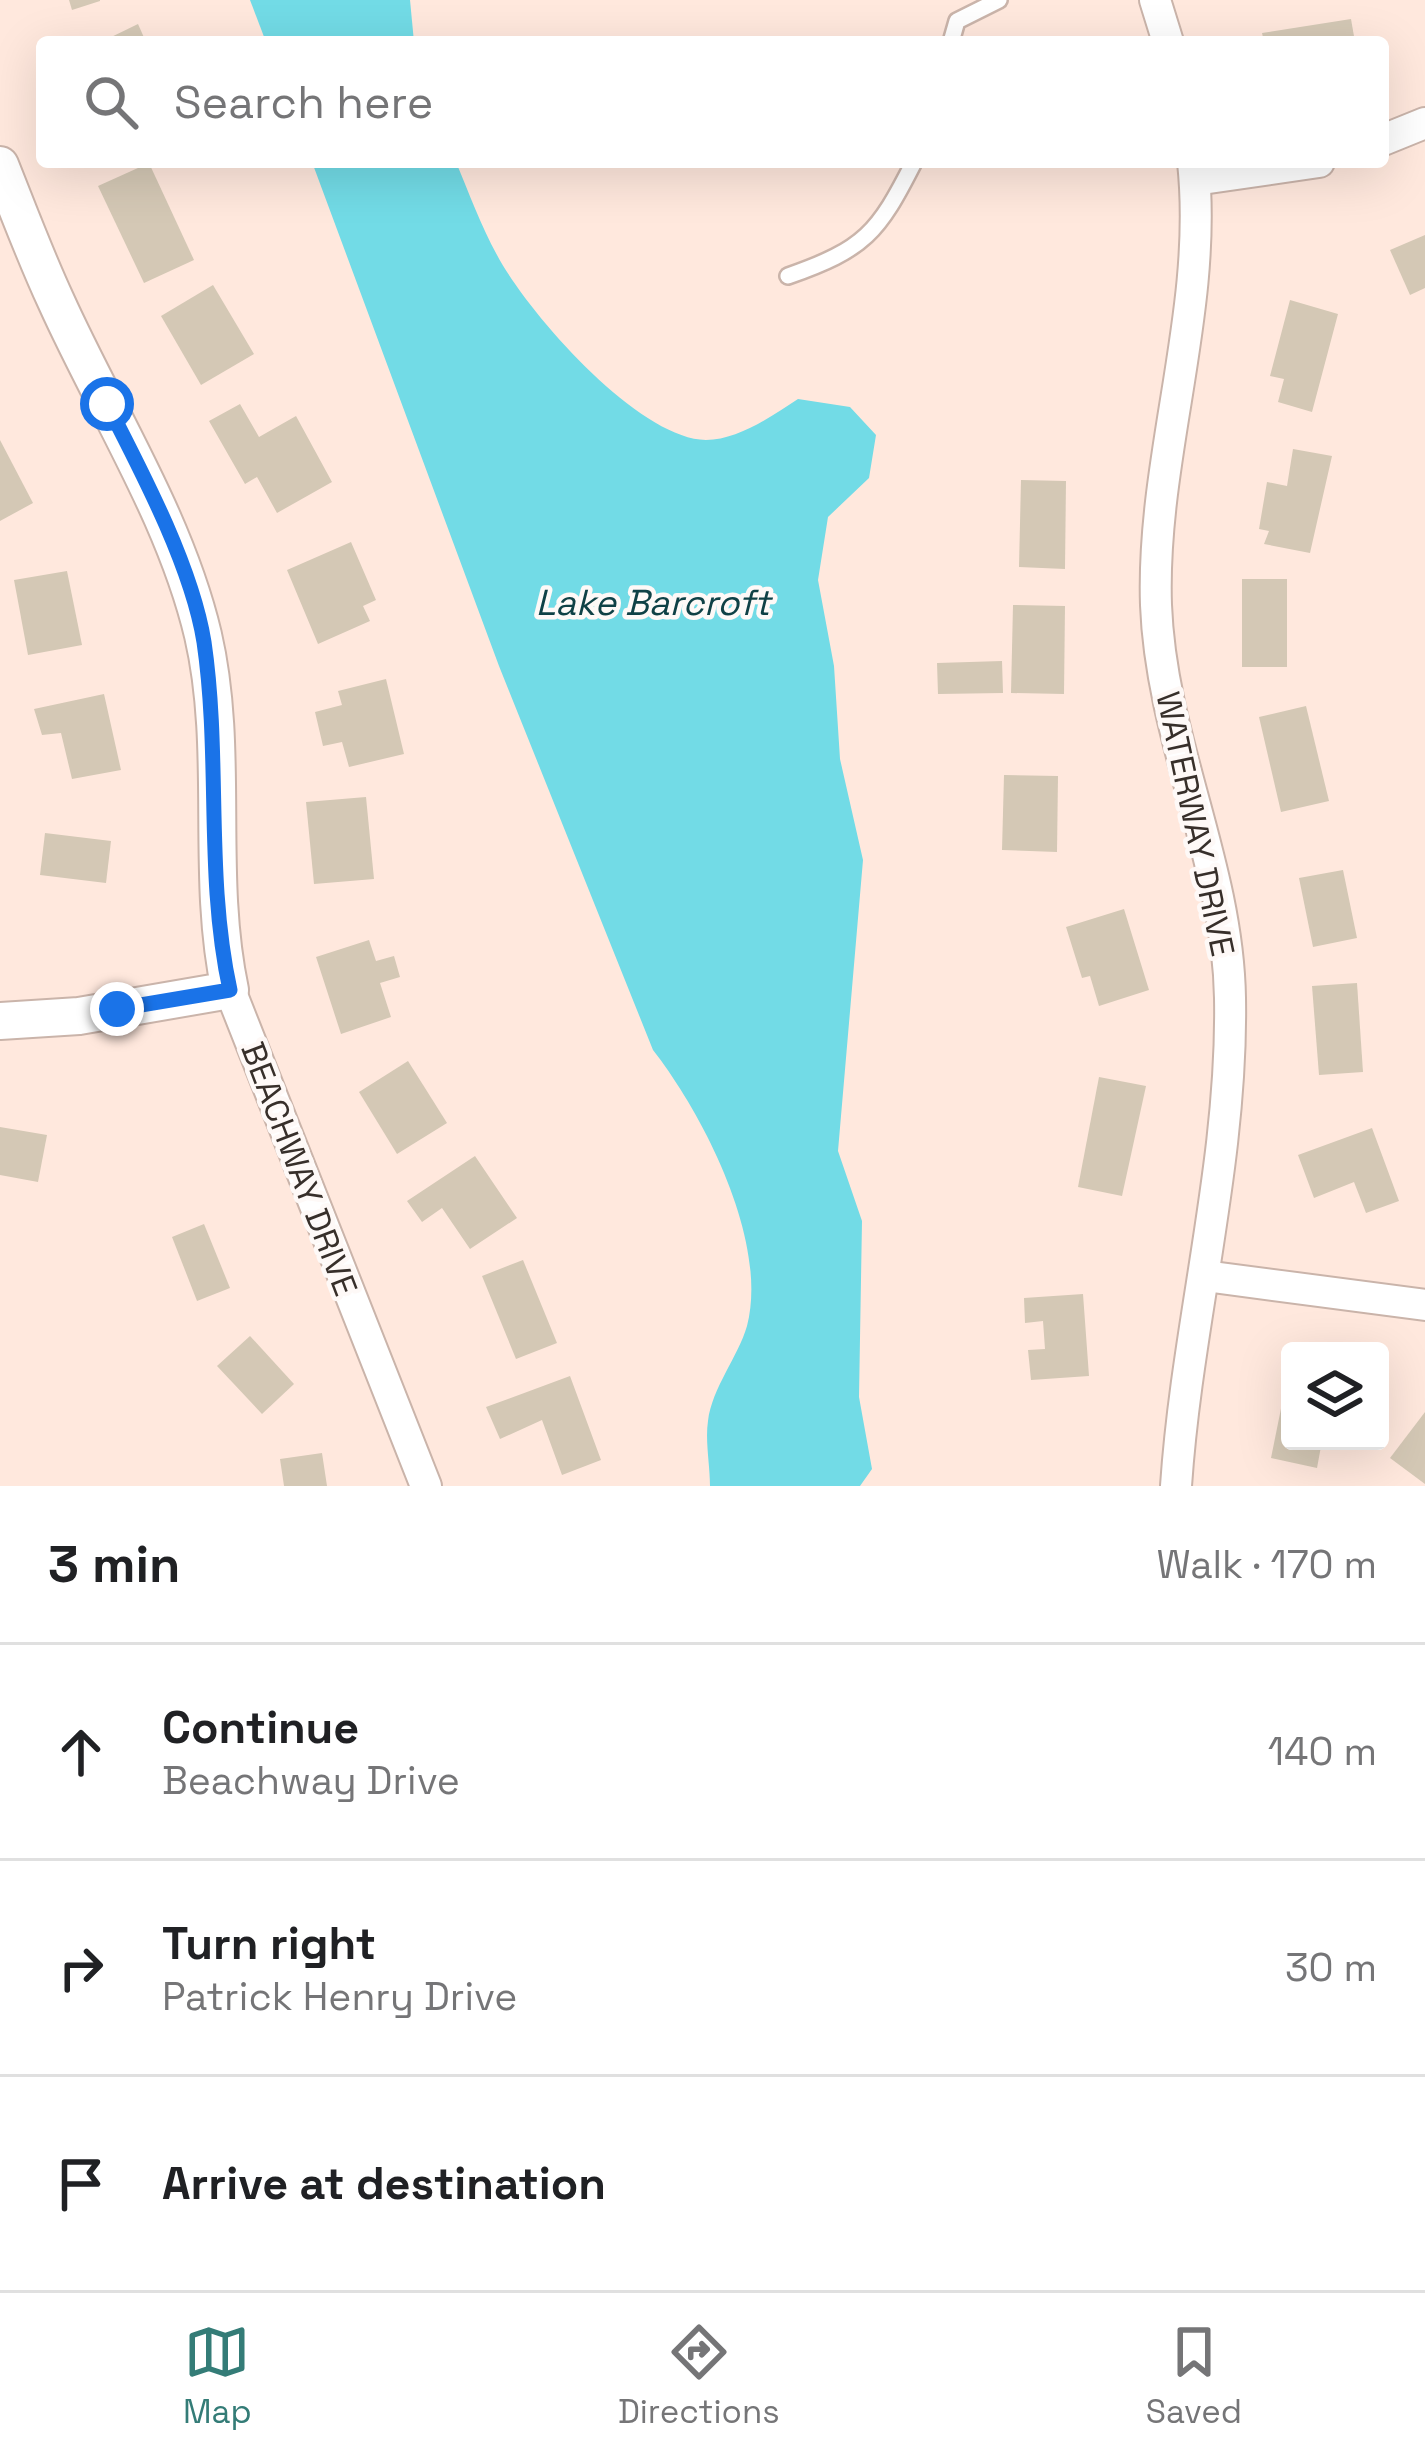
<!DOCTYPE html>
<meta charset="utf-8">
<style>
body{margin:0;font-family:"Space Grotesk",sans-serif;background:#f6f6f6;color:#202124}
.controls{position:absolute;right:36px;bottom:36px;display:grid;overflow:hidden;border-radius:12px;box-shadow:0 12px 48px #0002}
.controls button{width:108px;height:108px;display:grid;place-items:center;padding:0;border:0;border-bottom:3px solid #e0e0e0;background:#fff;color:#202124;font:60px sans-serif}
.stop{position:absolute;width:36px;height:36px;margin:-27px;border:9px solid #1a73e8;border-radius:50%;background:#fff}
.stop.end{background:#1a73e8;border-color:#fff;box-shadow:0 3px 12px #0008}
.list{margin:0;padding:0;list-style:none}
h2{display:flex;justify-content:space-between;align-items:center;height:156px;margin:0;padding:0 48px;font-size:51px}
h2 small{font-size:39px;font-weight:400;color:#757577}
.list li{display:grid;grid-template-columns:78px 1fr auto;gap:36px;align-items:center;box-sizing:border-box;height:216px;padding:0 48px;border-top:3px solid #e0e0e0}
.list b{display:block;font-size:45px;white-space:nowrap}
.list p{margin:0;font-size:39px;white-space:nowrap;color:#757577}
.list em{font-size:39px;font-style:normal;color:#757577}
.icon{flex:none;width:66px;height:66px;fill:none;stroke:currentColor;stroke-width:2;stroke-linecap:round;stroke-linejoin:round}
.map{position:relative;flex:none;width:1425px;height:1486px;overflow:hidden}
.search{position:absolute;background:#fff;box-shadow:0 12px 48px #0002;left:36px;right:36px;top:36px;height:132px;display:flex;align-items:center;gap:30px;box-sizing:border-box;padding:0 42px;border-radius:12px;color:#757577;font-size:45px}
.sheet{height:804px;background:#fff}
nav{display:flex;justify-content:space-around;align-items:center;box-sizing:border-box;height:168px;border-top:3px solid #e0e0e0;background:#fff;font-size:33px;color:#757577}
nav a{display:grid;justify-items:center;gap:6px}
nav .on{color:#347c77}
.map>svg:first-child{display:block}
.water{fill:#72dbe6}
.building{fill:#d4c8b5}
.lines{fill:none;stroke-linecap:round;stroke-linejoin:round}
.service-casing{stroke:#cab4aa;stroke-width:20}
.minor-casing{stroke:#cab4aa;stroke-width:34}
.tertiary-casing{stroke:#cab4aa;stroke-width:40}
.service{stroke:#fff;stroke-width:15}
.minor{stroke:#fff;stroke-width:30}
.tertiary{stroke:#fff;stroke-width:36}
.route{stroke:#1a73e8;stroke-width:15}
.labels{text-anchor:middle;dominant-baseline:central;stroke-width:9;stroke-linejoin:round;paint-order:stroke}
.street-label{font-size:33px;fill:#372f2a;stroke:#fef9f7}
.water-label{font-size:36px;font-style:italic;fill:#0f4146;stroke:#fef9f7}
</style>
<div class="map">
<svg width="1425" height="1486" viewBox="0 0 1425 1486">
<rect width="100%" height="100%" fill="#ffe8dd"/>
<g class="water">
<path d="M250 0H410L414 42H266Z"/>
<path d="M312 162H456C469 193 481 226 497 255 527 312 638 439 706 440 738 440 772 416 798 399L850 407 876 435 869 478 828 517 818 580 834 666 840 759 863 860 838 1151 862 1221 859 1397 872 1469 860 1486H710C710 1465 705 1441 708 1421 712 1388 738 1357 747 1326 769 1241 703 1114 653 1050L499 666Z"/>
</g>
<g class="building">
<path d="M69 0H100V1L72 10Z"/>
<path d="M1351 19 1355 42H1264L1262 33Z"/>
<path d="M138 24 146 42H101Z"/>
<path d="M149 163 194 260 144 283 98 186Z"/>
<path d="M1425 235V288L1410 295 1390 250Z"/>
<path d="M213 285 254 354 201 385 161 316Z"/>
<path d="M1290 300 1338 314 1312 412 1278 402 1284 379 1270 376Z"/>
<path d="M240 404 259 437 296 416 332 482 277 513 257 477 245 484 209 421Z"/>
<path d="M0 440 33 503 0 521Z"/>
<path d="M1293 449 1332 456 1310 553 1264 544 1269 531 1259 529 1267 482 1287 486Z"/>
<path d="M1021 480 1066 481 1065 569 1019 567Z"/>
<path d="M351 542 376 600 363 606 370 621 318 644 287 570Z"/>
<path d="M67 571 82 645 28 655 14 580Z"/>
<rect x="1242" y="579" width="45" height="88"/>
<path d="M1013 605 1065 606 1064 694 1011 693Z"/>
<path d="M1002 661 1003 693 938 694 937 663Z"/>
<path d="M386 679 404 754 349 767 342 742 323 746 315 712 342 705 338 691Z"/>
<path d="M104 694 121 770 72 779 61 733 42 735 34 709Z"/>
<path d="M1306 706 1329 801 1281 812 1259 717Z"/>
<path d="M1004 775 1058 776 1057 852 1002 850Z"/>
<path d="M366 797 374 879 314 884 306 802Z"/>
<path d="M45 833 111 841 106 883 40 875Z"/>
<path d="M1343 870 1357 938 1313 947 1299 878Z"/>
<path d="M1124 909 1149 990 1099 1006 1090 976 1082 978 1066 927Z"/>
<path d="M369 940 376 961 394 956 400 977 380 983 391 1017 341 1034 316 957Z"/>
<path d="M1357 983 1363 1072 1319 1075 1312 986Z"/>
<path d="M408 1061 447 1123 397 1154 359 1092Z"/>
<path d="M1099 1077 1146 1086 1122 1196 1078 1187Z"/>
<path d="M0 1127 47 1135 38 1182 0 1175Z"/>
<path d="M1372 1128 1399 1201 1366 1213 1354 1182 1314 1198 1298 1155Z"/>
<path d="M475 1156 517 1218 470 1249 442 1208 422 1222 407 1201Z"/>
<path d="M204 1224 230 1288 197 1301 172 1237Z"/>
<path d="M523 1260 557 1343 516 1359 482 1276Z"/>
<path d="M1083 1294 1089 1376 1031 1380 1028 1350 1045 1349 1043 1321 1025 1323 1024 1298Z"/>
<path d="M250 1336 294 1384 262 1414 217 1366Z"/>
<path d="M1288 1374 1290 1441H1322L1317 1468 1271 1458Z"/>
<path d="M570 1376 601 1460 562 1475 542 1420 500 1439 486 1407Z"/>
<path d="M1425 1412V1484L1390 1458Z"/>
<path d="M322 1453 327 1486H284L280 1459Z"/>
</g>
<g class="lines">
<defs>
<g id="service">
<path d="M951 42 957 21 999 0"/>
<path d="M788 276C865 249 878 233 914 162"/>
</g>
<g id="minor">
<path d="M1155 0 1168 42"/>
<path d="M1383 140 1425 123"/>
<path d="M1195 180 1319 162"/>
<path d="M230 990 426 1486"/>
<path d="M1205 1276 1425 1305"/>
<path d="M1176 1486C1187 1323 1233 1163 1230 998 1228 864 1161 740 1156 605 1151 457 1209 311 1193 162"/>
</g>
<path id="tertiary" d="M0 165C18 210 35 256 56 301 105 410 175 517 203 635 230 751 205 873 230 990L79 1016 0 1021"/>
</defs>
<use href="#service" class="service-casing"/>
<use href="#minor" class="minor-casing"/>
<use href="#tertiary" class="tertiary-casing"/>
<use href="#service" class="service"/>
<use href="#minor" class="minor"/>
<use href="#tertiary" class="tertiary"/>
</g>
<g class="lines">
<path class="route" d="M107 404C142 472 192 567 204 642 221 758 205 876 230 990L117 1009"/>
</g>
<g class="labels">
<g class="street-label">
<text transform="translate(1195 824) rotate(78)">WATERWAY DRIVE</text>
<text transform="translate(299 1169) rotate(69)">BEACHWAY DRIVE</text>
</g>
<g class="water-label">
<text x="653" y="603">Lake Barcroft</text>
</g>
</g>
</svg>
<div class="controls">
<button><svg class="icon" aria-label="layers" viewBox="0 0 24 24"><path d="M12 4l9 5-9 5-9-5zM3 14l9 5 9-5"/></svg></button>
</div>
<div class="stop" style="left:107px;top:404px"></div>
<div class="stop end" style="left:117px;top:1009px"></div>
<div class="search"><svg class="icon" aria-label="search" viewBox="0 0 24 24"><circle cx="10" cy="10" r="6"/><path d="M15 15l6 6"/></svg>Search here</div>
</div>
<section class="sheet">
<h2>3 min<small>Walk · 170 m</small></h2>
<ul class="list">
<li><svg class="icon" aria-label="ahead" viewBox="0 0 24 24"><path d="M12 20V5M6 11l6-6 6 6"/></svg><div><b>Continue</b><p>Beachway Drive</p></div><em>140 m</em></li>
<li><svg class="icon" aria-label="right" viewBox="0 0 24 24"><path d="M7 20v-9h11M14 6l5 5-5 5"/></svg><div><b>Turn right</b><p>Patrick Henry Drive</p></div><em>30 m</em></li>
<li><svg class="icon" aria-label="arrive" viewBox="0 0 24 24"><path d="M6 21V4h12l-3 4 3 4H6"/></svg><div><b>Arrive at destination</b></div></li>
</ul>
</section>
<nav>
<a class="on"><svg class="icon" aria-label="map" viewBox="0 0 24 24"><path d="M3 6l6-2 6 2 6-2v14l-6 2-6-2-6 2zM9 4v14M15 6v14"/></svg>Map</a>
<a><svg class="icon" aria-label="directions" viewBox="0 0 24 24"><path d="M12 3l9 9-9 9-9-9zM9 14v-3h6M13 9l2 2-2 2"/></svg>Directions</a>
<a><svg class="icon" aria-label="saved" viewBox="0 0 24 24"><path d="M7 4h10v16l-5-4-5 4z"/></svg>Saved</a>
</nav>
